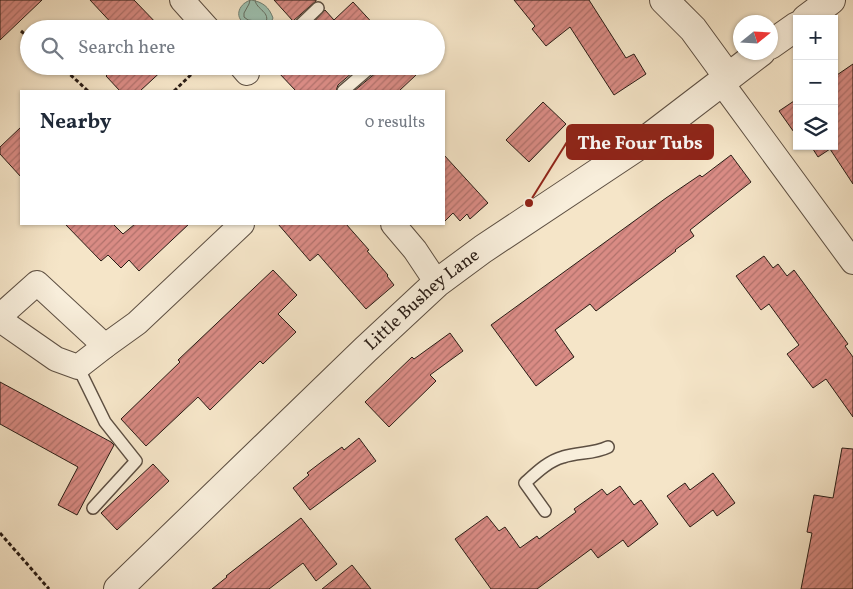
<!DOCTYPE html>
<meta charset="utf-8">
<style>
body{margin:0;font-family:Vollkorn,serif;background:#f6f6f7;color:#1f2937}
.controls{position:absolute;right:15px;top:15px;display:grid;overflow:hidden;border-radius:0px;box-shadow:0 1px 4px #0004}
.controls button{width:45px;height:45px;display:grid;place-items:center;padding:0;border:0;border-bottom:1px solid #e0e1e3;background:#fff;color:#1f2937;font:25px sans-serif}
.compass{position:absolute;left:733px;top:15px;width:45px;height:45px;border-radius:50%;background:#fff;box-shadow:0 1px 4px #0004;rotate:72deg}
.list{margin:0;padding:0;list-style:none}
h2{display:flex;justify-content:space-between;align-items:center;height:65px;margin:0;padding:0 20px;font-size:21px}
h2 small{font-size:16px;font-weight:400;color:#747a83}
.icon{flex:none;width:28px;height:28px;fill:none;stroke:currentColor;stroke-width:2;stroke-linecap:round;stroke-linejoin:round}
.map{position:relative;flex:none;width:853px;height:589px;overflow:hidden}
.search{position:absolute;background:#fff;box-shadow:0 1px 4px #0004;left:20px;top:20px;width:425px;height:55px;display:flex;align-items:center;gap:12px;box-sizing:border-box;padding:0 18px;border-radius:28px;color:#747a83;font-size:19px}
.panel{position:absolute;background:#fff;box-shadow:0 1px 4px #0004;left:20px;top:90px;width:425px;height:135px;border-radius:0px}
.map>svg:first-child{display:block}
.water{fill:#9dc0af;stroke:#6f7f72}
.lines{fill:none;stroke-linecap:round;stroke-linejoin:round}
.shore{stroke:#646e62;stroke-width:1}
.building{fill:url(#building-hatch);stroke:#2a1d16}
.service-casing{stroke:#5d4f42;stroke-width:14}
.minor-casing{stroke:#5d4f42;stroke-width:26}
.tertiary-casing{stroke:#5d4f42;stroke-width:30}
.path{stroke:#2a1d16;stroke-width:3;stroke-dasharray:4 2.5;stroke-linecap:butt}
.service{stroke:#f8eedb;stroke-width:11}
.minor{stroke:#f8eedb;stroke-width:24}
.tertiary{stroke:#f8eedb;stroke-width:28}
.labels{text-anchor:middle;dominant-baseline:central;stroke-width:4;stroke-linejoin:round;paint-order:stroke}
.street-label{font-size:18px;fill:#2a1d16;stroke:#f8eedb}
.leader{fill:none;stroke:#8f2418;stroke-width:2}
.callout-dot{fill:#8f2418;stroke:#f8eedb;stroke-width:2}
.callout{fill:#8f2418;stroke:#8f2418;stroke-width:2}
.callout-label{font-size:19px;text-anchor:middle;font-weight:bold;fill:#fff}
</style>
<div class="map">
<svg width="853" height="589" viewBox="0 0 853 589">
<defs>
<pattern id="building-hatch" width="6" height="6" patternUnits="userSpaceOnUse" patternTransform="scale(1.25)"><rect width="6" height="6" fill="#d98b84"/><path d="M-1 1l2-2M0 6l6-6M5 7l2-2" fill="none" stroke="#b0716b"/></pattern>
</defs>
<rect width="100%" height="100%" fill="#f5e5c8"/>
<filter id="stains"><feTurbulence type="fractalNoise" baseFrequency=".004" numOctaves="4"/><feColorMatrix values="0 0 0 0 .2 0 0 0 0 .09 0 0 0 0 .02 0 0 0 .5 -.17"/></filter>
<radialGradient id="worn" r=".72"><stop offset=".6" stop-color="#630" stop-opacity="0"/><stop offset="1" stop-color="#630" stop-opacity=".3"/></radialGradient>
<path class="water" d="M251 0C263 2 269 7 273 18L268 29C264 29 248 26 245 24 233 16 240 3 251 0Z"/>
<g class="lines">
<path class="shore" d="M250 0 249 4 244 13V17L248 20 256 21 265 24C272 12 256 10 255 0"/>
</g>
<g class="building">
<path d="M0 0H42L0 40Z"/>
<path d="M90 0H134L161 28 117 29Z"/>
<path d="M274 0H316V1L293 21Z"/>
<path d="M514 0H589L626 58 634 54 646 74 614 95 570 27 546 46 532 29 535 26Z"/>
<path d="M353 2 378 29H307L325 10 334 20Z"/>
<path d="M853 64V184L830 149 818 157 811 146H834V77Z"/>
<path d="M116 66H167L140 91H120L106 76Z"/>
<path d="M285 66H360L338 85 336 91H296L278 72Z"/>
<path d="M379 66H408L416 75 399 91H354L377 72Z"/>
<path d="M797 99V134L796 135 779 111Z"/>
<path d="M543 102 566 124 529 162 506 140Z"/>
<path d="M21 127V177L0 154V147Z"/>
<path d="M444 155 488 203 470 219 467 214 460 221 453 213 444 222Z"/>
<path d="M731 155 751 182 690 230 694 236 675 250 676 251 596 311 590 304 555 330 574 357 536 386 491 325 666 198 700 175 702 177Z"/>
<path d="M65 224H113L123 234 135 224H189L139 271 129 260 121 268 108 255 101 261Z"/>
<path d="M278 224H346L369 250 367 251 388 275 387 276 394 285 366 309 318 254 310 261Z"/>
<path d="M764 256 773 268 778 264 787 276 794 270 848 344 845 346 853 357V417L826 379 813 388 787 354 799 345 769 304 761 310 736 276Z"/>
<path d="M273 270 297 295 278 314 296 332 263 364 260 361 210 410 198 397 146 446 121 419 180 362 178 360Z"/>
<path d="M450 333 463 351 430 375 436 381 389 427 365 402 412 357 414 359Z"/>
<path d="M0 382 111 442 114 445 77 515 58 505 78 467 0 424Z"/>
<path d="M359 438 376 461 310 510 293 488 309 475 307 473 324 460 342 447 344 450Z"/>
<path d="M842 448 853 449V589H801L812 533 807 532 814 495 833 498Z"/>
<path d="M153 464 169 481 117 530 101 513Z"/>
<path d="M713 473 735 503 717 516 713 510 690 527 667 496 685 483 690 490Z"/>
<path d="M620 486 634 505 641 500 658 524 628 547 623 540 598 558 591 549 537 589H491L455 539 487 516 499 531 505 527 520 548 537 536 539 539 576 512 574 509 602 489 607 495Z"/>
<path d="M301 518 337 564 316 581 303 563 269 589H212L227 577 226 576Z"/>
<path d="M352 565 371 589H322Z"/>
</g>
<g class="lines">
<defs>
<g id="service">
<path d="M296 29 318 8"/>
<path d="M343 91 372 66"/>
<path d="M78 367 105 422 136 461 93 508"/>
<path d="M545 511 525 483C536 473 548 461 563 457 578 452 594 454 608 447"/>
</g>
<g id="minor">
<path d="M182 0 208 29"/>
<path d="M241 66 247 73"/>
<path d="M721 82 853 262"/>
<path d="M393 224 415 250 437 283"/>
<path d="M0 316 37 283 105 346"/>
<path d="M0 320 56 359 78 367 105 346 137 323 242 224"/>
</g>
<g id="tertiary">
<path d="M664 0 693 29 728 77"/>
<path d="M806 19 831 0"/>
<path d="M770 45 797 26"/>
<path id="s1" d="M118 589 365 350 437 283 483 249 638 146 761 52"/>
</g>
</defs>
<use href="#service" class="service-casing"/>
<use href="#minor" class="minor-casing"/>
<use href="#tertiary" class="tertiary-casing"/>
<g class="path">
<path d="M21 31 29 38"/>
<path d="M61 66 88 91"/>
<path d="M174 91 200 66"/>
<path d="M0 533 49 589"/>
</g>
<use href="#service" class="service"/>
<use href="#minor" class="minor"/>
<use href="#tertiary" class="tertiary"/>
</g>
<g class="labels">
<g class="street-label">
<text stroke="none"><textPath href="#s1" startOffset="420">Little Bushey Lane</textPath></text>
</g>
</g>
<path class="leader" d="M529 203L567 142"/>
<circle class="callout-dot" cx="529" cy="203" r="5"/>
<rect class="callout" x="567" y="125" width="146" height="34" rx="5"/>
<g class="callout-label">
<text x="640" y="149">The Four Tubs</text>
</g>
<rect width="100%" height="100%" filter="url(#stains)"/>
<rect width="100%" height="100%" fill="url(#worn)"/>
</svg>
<div class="controls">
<button>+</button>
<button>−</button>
<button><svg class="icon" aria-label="layers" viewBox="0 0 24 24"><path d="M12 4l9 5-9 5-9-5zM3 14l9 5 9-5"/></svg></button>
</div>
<svg class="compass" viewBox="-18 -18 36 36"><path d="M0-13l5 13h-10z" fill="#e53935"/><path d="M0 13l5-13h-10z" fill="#747a83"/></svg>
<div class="search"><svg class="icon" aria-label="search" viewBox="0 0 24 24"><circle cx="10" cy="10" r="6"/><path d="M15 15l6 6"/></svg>Search here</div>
<section class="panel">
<h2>Nearby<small>0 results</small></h2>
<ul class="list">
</ul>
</section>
</div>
